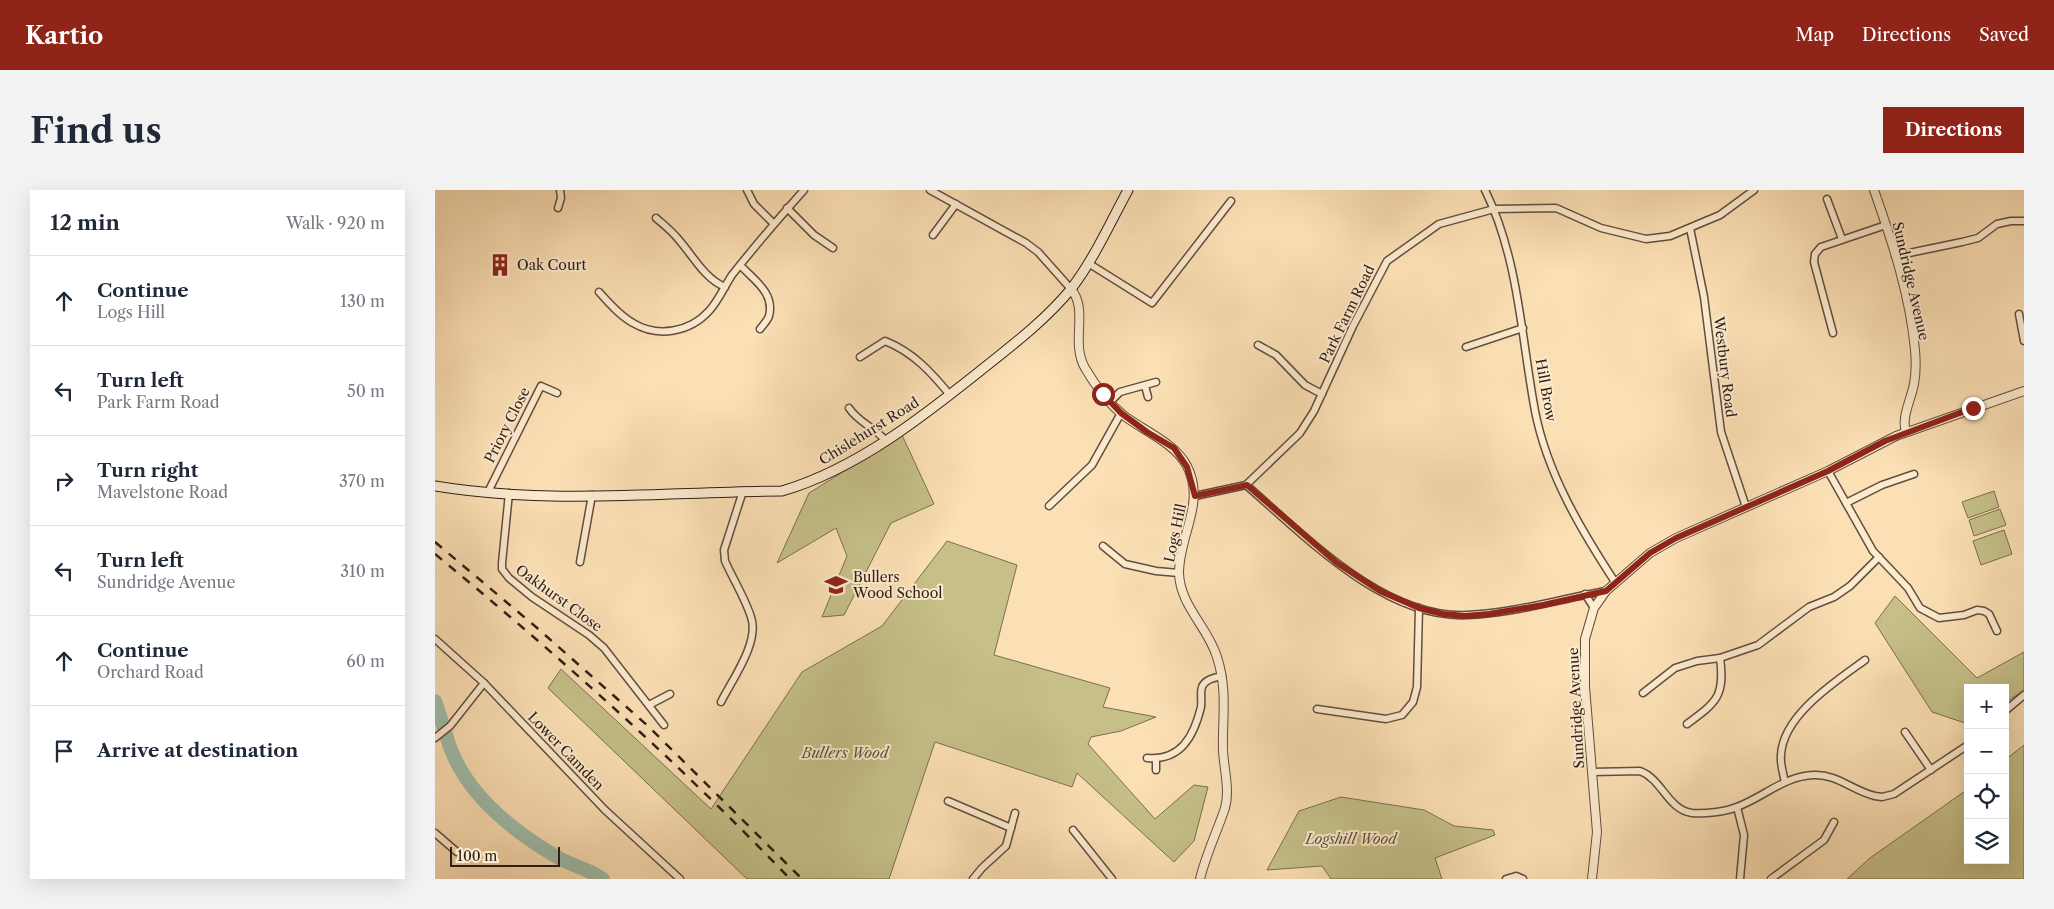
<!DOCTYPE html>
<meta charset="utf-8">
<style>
body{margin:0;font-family:"Libre Caslon Text",serif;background:#f2f2f3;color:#1f2937}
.controls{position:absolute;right:15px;bottom:15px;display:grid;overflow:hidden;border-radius:0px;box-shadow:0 5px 20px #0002}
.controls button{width:45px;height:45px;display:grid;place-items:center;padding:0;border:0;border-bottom:1px solid #e0e1e3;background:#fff;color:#1f2937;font:25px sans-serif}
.scale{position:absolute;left:15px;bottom:12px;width:110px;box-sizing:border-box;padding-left:5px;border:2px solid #2e1e16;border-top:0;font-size:14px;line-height:18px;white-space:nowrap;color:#2e1e16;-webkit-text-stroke:4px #fdebcf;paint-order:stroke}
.stop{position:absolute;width:15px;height:15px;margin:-11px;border:4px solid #8f2418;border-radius:50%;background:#fff}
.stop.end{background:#8f2418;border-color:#fff;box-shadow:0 1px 5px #0008}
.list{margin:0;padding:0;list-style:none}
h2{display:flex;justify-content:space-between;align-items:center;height:65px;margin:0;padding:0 20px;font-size:21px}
h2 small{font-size:16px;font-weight:400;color:#747a83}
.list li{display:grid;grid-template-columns:32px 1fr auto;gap:15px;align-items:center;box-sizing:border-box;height:90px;padding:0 20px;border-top:1px solid #e0e1e3}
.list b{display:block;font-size:19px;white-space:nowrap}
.list p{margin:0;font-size:16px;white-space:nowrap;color:#747a83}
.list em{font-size:16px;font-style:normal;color:#747a83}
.icon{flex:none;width:28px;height:28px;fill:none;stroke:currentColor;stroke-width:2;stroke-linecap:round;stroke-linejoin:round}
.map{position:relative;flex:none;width:1589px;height:689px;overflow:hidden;border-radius:0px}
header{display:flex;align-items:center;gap:30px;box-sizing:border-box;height:70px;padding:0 25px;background:#8f2418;color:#fff}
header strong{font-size:24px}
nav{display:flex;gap:28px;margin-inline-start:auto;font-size:18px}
.intro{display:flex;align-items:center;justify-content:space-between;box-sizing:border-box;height:120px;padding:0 30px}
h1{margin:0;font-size:35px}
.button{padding:12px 22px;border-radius:0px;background:#8f2418;color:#fff;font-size:18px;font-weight:700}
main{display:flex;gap:30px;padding:0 30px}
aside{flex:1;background:#fff;border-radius:0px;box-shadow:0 5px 20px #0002}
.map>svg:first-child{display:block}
.green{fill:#c6c088;stroke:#7a6f4f}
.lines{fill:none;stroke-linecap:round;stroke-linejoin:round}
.river{stroke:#9fbdab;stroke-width:14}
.minor-casing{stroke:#624e3e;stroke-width:9}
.tertiary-casing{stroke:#624e3e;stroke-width:10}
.secondary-casing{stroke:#2e1e16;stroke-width:11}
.minor{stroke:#fdebcf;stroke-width:6}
.tertiary{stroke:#fdebcf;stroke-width:8}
.secondary{stroke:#fdebcf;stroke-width:9}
.rail{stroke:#2e1e16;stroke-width:2.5;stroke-dasharray:9 9;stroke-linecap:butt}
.route{stroke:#8f2418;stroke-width:6}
.labels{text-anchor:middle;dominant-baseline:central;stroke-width:4;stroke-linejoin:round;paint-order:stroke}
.poi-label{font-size:14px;fill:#2e1e16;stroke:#fdebcf;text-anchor:start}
.street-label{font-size:14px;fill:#2e1e16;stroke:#fdebcf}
.park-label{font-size:14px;font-style:italic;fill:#5c4f38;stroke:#fdebcf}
</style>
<header>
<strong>Kartio</strong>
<nav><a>Map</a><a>Directions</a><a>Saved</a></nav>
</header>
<div class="intro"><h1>Find us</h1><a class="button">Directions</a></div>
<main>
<aside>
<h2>12 min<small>Walk · 920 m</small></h2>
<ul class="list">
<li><svg class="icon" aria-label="ahead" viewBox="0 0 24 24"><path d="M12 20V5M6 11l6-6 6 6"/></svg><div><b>Continue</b><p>Logs Hill</p></div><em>130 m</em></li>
<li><svg class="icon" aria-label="left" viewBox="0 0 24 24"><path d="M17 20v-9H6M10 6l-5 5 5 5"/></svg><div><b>Turn left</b><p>Park Farm Road</p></div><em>50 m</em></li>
<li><svg class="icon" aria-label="right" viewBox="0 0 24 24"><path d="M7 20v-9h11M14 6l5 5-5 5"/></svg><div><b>Turn right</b><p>Mavelstone Road</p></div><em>370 m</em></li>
<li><svg class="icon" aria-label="left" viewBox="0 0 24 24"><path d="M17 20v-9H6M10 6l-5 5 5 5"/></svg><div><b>Turn left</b><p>Sundridge Avenue</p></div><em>310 m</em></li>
<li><svg class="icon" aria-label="ahead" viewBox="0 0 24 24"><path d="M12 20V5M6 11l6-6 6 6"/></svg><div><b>Continue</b><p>Orchard Road</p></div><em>60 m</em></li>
<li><svg class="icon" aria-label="arrive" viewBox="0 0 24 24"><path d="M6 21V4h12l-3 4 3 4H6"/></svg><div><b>Arrive at destination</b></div></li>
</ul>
</aside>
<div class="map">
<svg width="1589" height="689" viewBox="0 0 1589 689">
<rect width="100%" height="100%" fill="#fce0b5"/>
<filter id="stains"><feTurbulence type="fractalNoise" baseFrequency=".004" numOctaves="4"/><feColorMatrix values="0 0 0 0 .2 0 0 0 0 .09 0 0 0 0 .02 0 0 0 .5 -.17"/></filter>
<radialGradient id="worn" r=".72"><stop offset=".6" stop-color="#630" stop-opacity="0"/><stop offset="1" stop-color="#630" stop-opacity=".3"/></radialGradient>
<g class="green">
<path d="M467 245 499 314 456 333 409 425 387 427 412 366 401 338 342 373 374 303Z"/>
<path d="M1559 301 1564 317 1533 328 1527 312Z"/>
<path d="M1565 319 1571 335 1539 346 1534 330Z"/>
<path d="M1569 340 1577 364 1546 375 1538 351Z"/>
<path d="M512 351 582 375 559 465 675 498 668 517 721 527 686 541 656 547 653 554 720 629 759 595 773 597 759 651 739 672 642 583 637 597 500 552 454 689H312L113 498 126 479 276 619 367 482 447 436Z"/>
<path d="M1460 406 1542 488 1589 462V500L1570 513V498H1533V534L1497 522 1440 433Z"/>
<path d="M1589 555V689H1412L1435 668 1533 599V670H1570V570Z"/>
<path d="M906 607 989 620 1019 636 1058 640 1060 645 1000 668 1007 689H896L887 676 832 680 864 621Z"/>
</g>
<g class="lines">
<path class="river" d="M0 511C7 530 11 550 20 569 39 609 79 641 117 664 133 675 152 678 168 689"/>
<defs>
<g id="minor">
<path d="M312 0 319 14 339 34"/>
<path d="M495 0 591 53 603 62 636 99"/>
<path d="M1050 0C1084 69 1086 147 1100 221 1112 283 1146 340 1180 392"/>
<path d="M1392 9 1407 49"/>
<path d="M123 18 126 8 125 0"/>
<path d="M352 18 379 45 398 58"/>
<path d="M221 28C229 35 238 42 244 50 258 66 270 89 290 97"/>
<path d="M1255 38 1269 107 1286 242 1311 317"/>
<path d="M498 45 521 14"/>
<path d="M1460 66 1527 52 1543 48 1562 34 1576 31H1589"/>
<path d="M653 73 717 113 796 11"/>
<path d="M306 76C319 90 340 103 334 126 333 130 328 135 325 139"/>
<path d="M164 102C174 113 185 126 198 133 223 148 255 142 274 121 284 110 289 97 297 85 320 56 344 28 369 0"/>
<path d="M1584 124 1589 151"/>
<path d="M1398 143 1379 72 1380 64 1386 57 1451 35"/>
<path d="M823 155 841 165 870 195 887 204"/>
<path d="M1031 157 1088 138"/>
<path d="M425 167 450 151C478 162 496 182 515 205"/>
<path d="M710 196 713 207"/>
<path d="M675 212 685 202 721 192"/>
<path d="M414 218C423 232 439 237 450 250"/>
<path d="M1393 281 1438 361 1473 398 1485 418 1504 428 1529 425 1542 420 1549 421 1554 424 1562 441"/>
<path d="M811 295C870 346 949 429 1032 425 1080 423 1124 409 1171 401"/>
<path d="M53 302 106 196 122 203"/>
<path d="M74 303 67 373V379L74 388 97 407 154 445 169 458 229 535"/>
<path d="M760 306 811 295 865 243 879 221 918 136 952 71 1004 34 1059 19 1121 18 1166 38 1211 49 1235 46 1285 25 1319 0"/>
<path d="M1411 313 1447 295 1479 284"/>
<path d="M614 316 657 275 686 223"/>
<path d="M668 356 690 374 721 381 744 383"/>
<path d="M145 372 157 305"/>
<path d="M1150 404 1159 418"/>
<path d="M0 449 49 493 170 620 245 689"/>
<path d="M1208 503 1240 478 1262 471 1285 468 1323 455 1374 417 1399 407 1415 396 1444 367"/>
<path d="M286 512C297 490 325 452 316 427 310 408 298 389 290 371L289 360 308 301"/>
<path d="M214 515 235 504"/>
<path d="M882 519 951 529 967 525 978 512 982 497 984 418"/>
<path d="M1570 521 1589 505"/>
<path d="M1252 534C1282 512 1290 506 1285 468"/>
<path d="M1470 542 1496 580"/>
<path d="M0 548 15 536 49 493"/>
<path d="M712 568C746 571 759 546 766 517 767 510 765 503 767 497 770 489 780 488 787 486"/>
<path d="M721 580V569"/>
<path d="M1157 582 1205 581C1227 589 1233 620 1257 623 1270 624 1290 622 1302 617 1329 607 1349 586 1379 585 1402 584 1418 601 1440 606L1447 607 1459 604 1533 555"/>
<path d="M1350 592C1348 583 1345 574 1346 565 1348 525 1401 491 1430 470"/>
<path d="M513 611 576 638"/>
<path d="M1302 617 1309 645 1305 689"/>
<path d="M638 640 677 689"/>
<path d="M0 643 22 662"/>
<path d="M538 689 547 678 571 656 580 623"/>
<path d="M1071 689 1081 686 1088 689"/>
<path d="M1336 689 1389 650 1399 632"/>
</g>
<g id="tertiary">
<path d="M1439 0C1457 51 1475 105 1480 160 1481 171 1481 183 1479 194 1476 210 1466 227 1471 242"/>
<path d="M636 99C654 120 635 152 650 178 660 195 672 212 688 225 709 241 740 253 752 276 771 313 744 345 744 383 745 416 773 437 782 467 793 501 787 528 788 561 789 578 795 601 790 618 782 642 771 664 765 689"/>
<path d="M1157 689 1162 642 1150 497V449L1159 418 1171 401 1215 363 1241 348 1393 281 1461 246 1589 201"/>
</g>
<path id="secondary" d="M0 296C114 315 232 302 347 301 423 279 494 222 555 173 584 150 613 127 636 99 659 69 675 33 693 0"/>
</defs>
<use href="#minor" class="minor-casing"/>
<use href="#tertiary" class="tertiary-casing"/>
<use href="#secondary" class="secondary-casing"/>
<use href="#minor" class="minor"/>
<use href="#tertiary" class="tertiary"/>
<use href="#secondary" class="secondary"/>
<g class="rail">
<path d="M0 352 101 437 213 536 367 689"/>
<path d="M0 364C124 466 244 573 355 689"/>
</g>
</g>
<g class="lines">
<path class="route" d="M668 204 686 223 712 242 739 258 752 277 760 306 812 295 902 373 945 401 984 418 1008 424 1030 426 1054 424 1108 415 1171 401 1215 363 1241 348 1393 281 1450 251 1538 218"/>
</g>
<defs>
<symbol id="building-bare" viewBox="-9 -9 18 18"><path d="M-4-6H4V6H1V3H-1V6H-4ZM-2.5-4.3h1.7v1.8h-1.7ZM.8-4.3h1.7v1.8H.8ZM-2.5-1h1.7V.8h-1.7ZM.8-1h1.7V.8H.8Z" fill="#8f2418" stroke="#fdebcf" stroke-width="2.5" paint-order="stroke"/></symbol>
<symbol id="school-bare" viewBox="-9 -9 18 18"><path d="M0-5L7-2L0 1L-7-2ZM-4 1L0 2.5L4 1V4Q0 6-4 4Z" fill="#8f2418" stroke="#fdebcf" stroke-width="2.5" paint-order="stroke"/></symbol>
</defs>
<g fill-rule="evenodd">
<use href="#building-bare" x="49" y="59" width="32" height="32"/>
<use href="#school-bare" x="385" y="379" width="32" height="32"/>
</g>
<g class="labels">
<g class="poi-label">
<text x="82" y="75">Oak Court</text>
<text x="418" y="387">Bullers<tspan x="418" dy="16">Wood School</tspan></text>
</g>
<g class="street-label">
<text transform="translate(1476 91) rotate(77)">Sundridge Avenue</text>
<text transform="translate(912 124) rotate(-64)">Park Farm Road</text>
<text transform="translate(1290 177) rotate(83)">Westbury Road</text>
<text transform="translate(1111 200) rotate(80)">Hill Brow</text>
<text transform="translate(72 235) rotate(-63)">Priory Close</text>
<text transform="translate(434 241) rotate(-32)">Chislehurst Road</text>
<text transform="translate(740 343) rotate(-78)">Logs Hill</text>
<text transform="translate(124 408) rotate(36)">Oakhurst Close</text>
<text transform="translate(1141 518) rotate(-93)">Sundridge Avenue</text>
<text transform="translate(131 561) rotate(46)">Lower Camden</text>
</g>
<g class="park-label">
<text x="410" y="563">Bullers Wood</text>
<text x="916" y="649">Logshill Wood</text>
</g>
</g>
<rect width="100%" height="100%" filter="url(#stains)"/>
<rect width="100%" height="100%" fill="url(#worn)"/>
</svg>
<div class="controls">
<button>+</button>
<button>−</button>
<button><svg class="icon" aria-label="locate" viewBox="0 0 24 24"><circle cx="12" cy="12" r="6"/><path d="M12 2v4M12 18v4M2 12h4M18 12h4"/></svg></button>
<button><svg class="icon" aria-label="layers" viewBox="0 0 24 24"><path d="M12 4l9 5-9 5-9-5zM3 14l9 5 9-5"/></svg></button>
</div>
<div class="scale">100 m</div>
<div class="stop" style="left:668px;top:204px"></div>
<div class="stop end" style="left:1538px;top:218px"></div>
</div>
</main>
